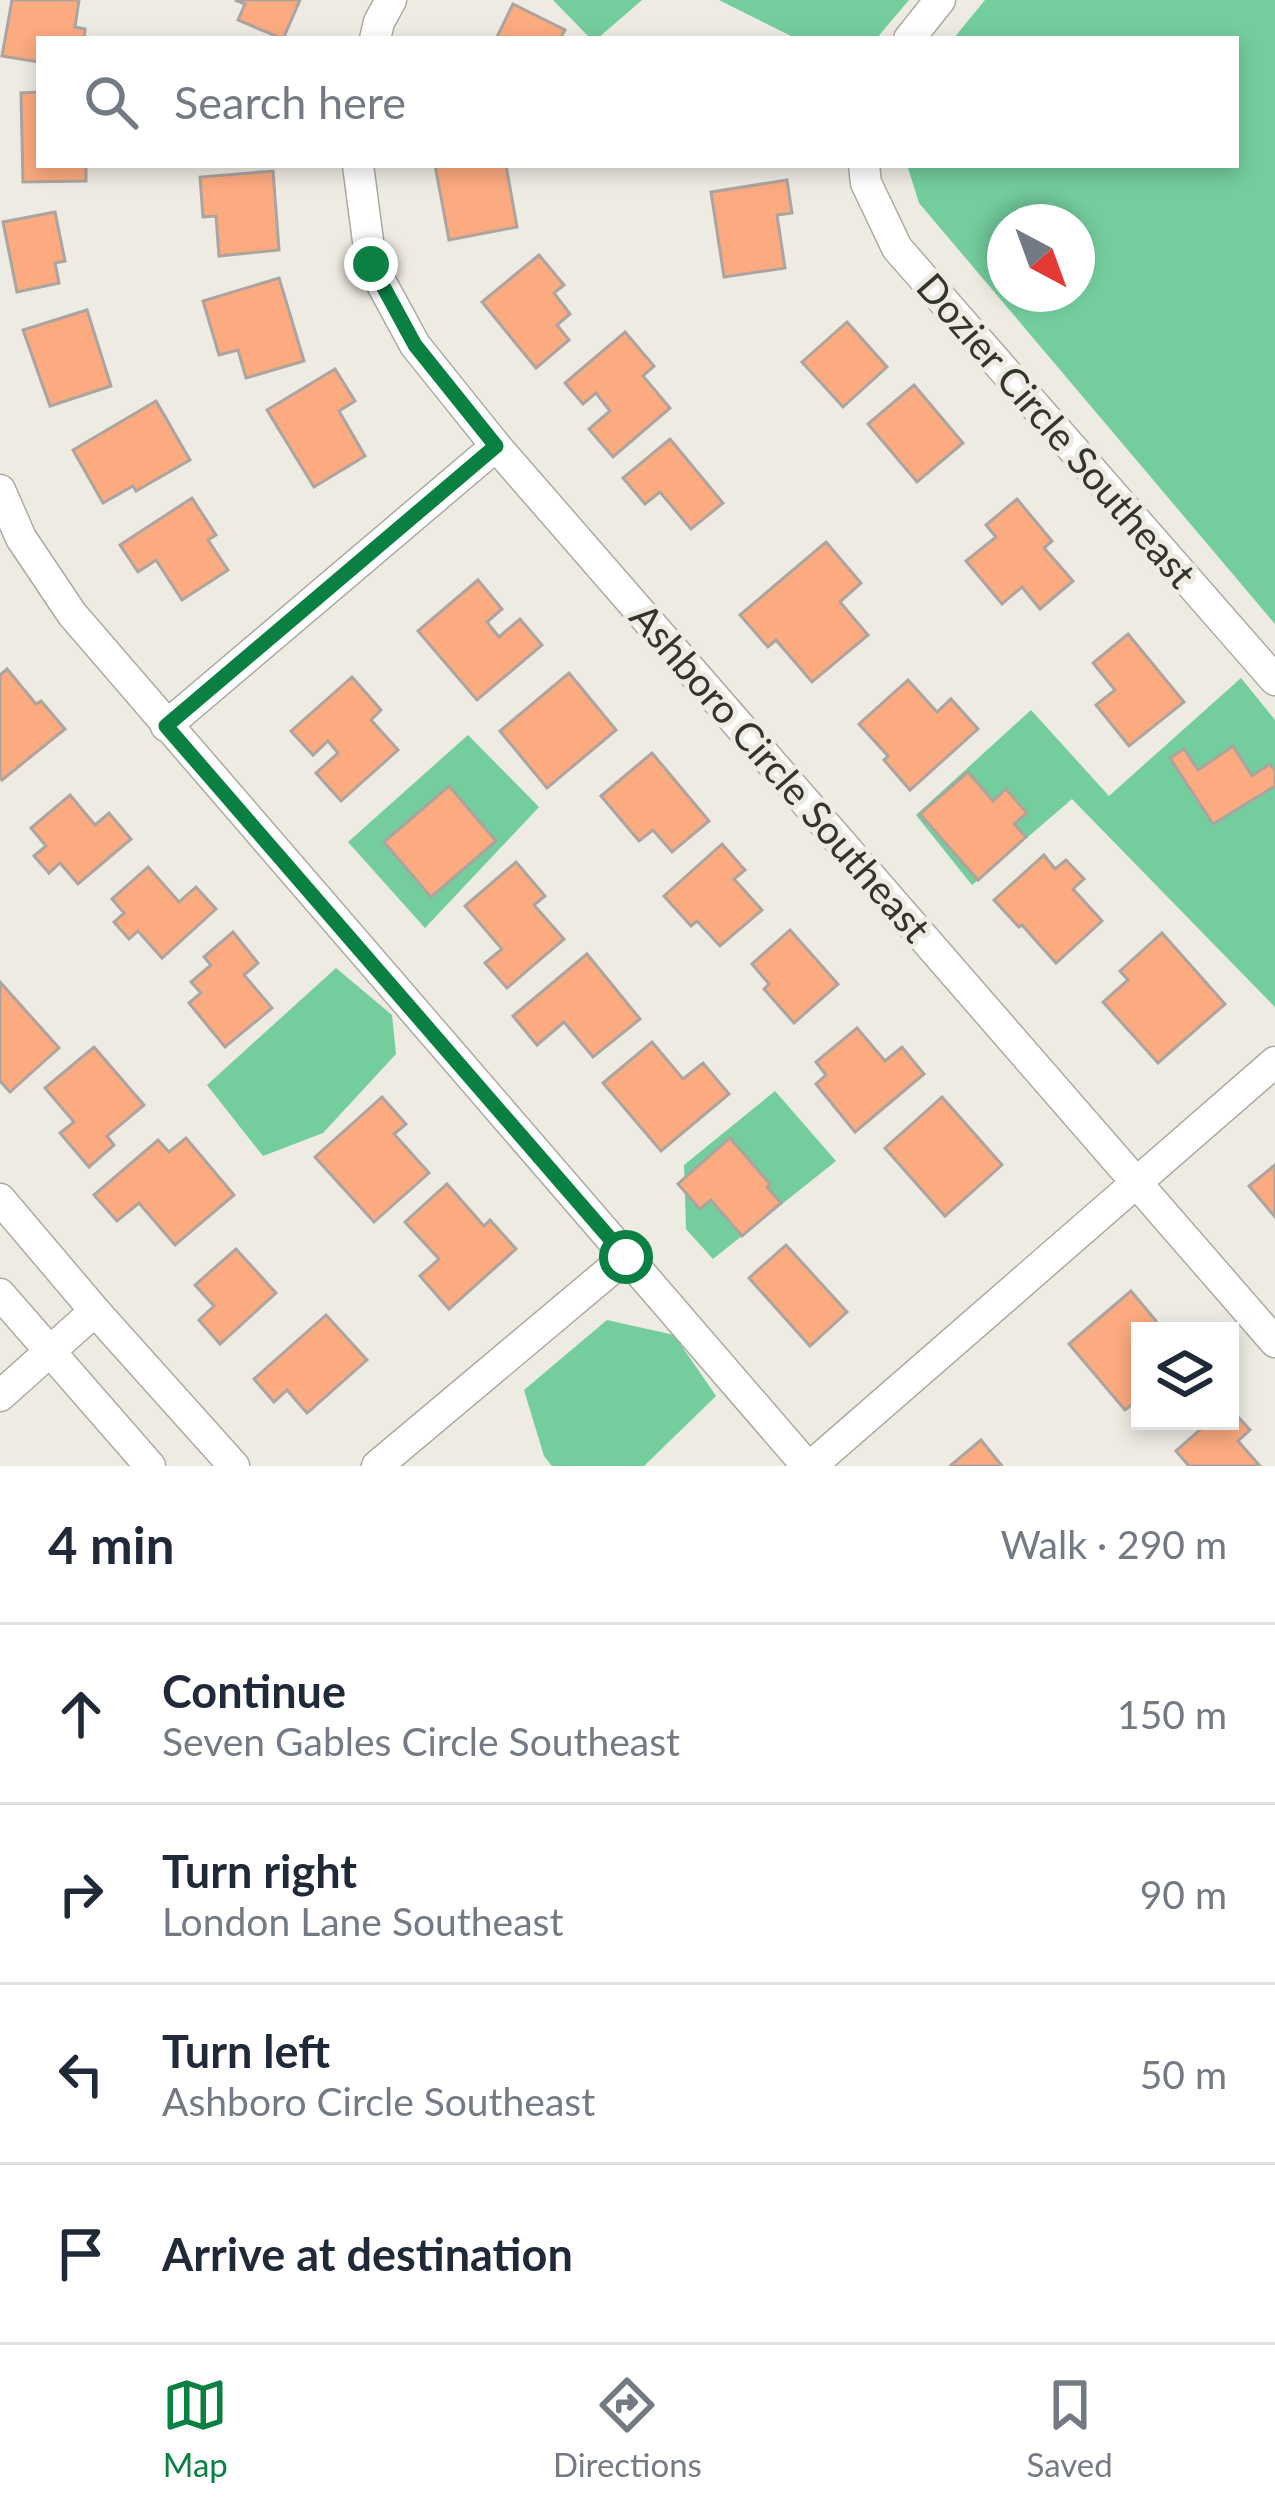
<!DOCTYPE html>
<meta charset="utf-8">
<style>
body{margin:0;font-family:Lato,sans-serif;background:#f2f2f3;color:#1f2937}
.controls{position:absolute;right:36px;bottom:36px;display:grid;overflow:hidden;border-radius:0px;box-shadow:0 6px 18px #0003}
.controls button{width:108px;height:108px;display:grid;place-items:center;padding:0;border:0;border-bottom:3px solid #e0e1e3;background:#fff;color:#1f2937;font:60px sans-serif}
.compass{position:absolute;left:987px;top:204px;width:108px;height:108px;border-radius:50%;background:#fff;box-shadow:0 6px 18px #0003;rotate:139deg}
.stop{position:absolute;width:36px;height:36px;margin:-27px;border:9px solid #0b8043;border-radius:50%;background:#fff}
.stop.end{background:#0b8043;border-color:#fff;box-shadow:0 3px 12px #0008}
.list{margin:0;padding:0;list-style:none}
h2{display:flex;justify-content:space-between;align-items:center;height:156px;margin:0;padding:0 48px;font-size:51px}
h2 small{font-size:39px;font-weight:400;color:#747a83}
.list li{display:grid;grid-template-columns:78px 1fr auto;gap:36px;align-items:center;box-sizing:border-box;height:180px;padding:0 48px;border-top:3px solid #e0e1e3}
.list b{display:block;font-size:45px;white-space:nowrap}
.list p{margin:0;font-size:39px;white-space:nowrap;color:#747a83}
.list em{font-size:39px;font-style:normal;color:#747a83}
.icon{flex:none;width:66px;height:66px;fill:none;stroke:currentColor;stroke-width:2;stroke-linecap:round;stroke-linejoin:round}
.map{position:relative;flex:none;width:1275px;height:1466px;overflow:hidden}
.search{position:absolute;background:#fff;box-shadow:0 6px 18px #0003;left:36px;right:36px;top:36px;height:132px;display:flex;align-items:center;gap:30px;box-sizing:border-box;padding:0 42px;border-radius:0px;color:#747a83;font-size:45px}
.sheet{height:876px;background:#fff}
nav{display:flex;justify-content:space-around;align-items:center;box-sizing:border-box;height:168px;border-top:3px solid #e0e1e3;background:#fff;font-size:33px;color:#747a83}
nav a{display:grid;justify-items:center;gap:6px}
nav .on{color:#0b8043}
.map>svg:first-child{display:block}
.forest{fill:#73cd9c;fill-rule:evenodd}
.building{fill:#fcaa7f;stroke:#ada49f;stroke-width:3}
.lines{fill:none;stroke-linecap:round;stroke-linejoin:round}
.minor-casing{stroke:#acaaa1;stroke-width:33}
.minor{stroke:#fff;stroke-width:30}
.route{stroke:#0b8043;stroke-width:15}
.labels{text-anchor:middle;dominant-baseline:central;stroke-width:10;stroke-linejoin:round;paint-order:stroke}
.street-label{font-size:39px;fill:#33332f;stroke:#edebe2}
</style>
<div class="map">
<svg width="1275" height="1466" viewBox="0 0 1275 1466">
<rect width="100%" height="100%" fill="#edebe2"/>
<g class="forest">
<path d="M553 0H642L597 39H591Z"/>
<path d="M719 0H909L876 39H797Z"/>
<path d="M985 0H1275V624L919 203 907 165H1236V39H953ZM1005 222H1077V294H1005Z"/>
<path d="M1241 678 1275 720V1007L1072 799 972 885 916 815 1031 710 1109 796Z"/>
<path d="M468 735 539 807 425 928 348 842Z"/>
<path d="M336 968 392 1015 396 1054 323 1133 263 1156 207 1085Z"/>
<path d="M775 1091 836 1161 713 1259 686 1229 684 1165Z"/>
<path d="M607 1320 674 1335 716 1396 644 1466H552L544 1456 524 1390Z"/>
</g>
<g class="building">
<path d="M12 0H79L75 27 85 29 84 39H39V62L2 56Z"/>
<path d="M235 0H300L283 39 238 20 245 4Z"/>
<path d="M513 4 565 30 560 39H496Z"/>
<path d="M39 92V165H86V181L23 182 21 93Z"/>
<path d="M435 165H506L517 227 449 240Z"/>
<path d="M273 171 279 250 219 256 216 216 203 217 200 177Z"/>
<path d="M787 180 792 213 777 215 785 268 724 277 711 192Z"/>
<path d="M55 212 65 261 55 263 59 283 17 292 3 222Z"/>
<path d="M539 255 564 285 554 293 570 314 557 325 569 340 536 368 482 302Z"/>
<path d="M279 278 304 361 246 378 238 350 219 355 203 301Z"/>
<path d="M87 310 111 386 50 406 23 330Z"/>
<path d="M847 322 887 367 843 407 802 362Z"/>
<path d="M625 332 654 366 643 376 670 408 613 457 589 429 610 411 596 393 583 404 565 383Z"/>
<path d="M335 369 355 401 339 411 365 456 314 487 267 410Z"/>
<path d="M914 385 963 443 917 482 868 424Z"/>
<path d="M156 401 190 460 136 491 133 486 103 503 73 450Z"/>
<path d="M670 439 723 503 691 529 660 492 645 504 623 478Z"/>
<path d="M192 498 216 535 208 540 228 570 182 600 156 560 138 572 120 545Z"/>
<path d="M1017 499 1052 541 1044 548 1073 581 1040 609 1022 587 1002 604 966 561 996 537 986 525Z"/>
<path d="M826 542 861 583 840 602 868 635 812 682 776 640 768 647 740 615Z"/>
<path d="M478 580 502 609 487 622 499 637 520 619 542 645 477 700 418 631Z"/>
<path d="M1128 634 1184 702 1129 746 1096 705 1115 690 1093 663Z"/>
<path d="M7 669 36 704 41 701 65 729 2 780 0 777V675Z"/>
<path d="M569 673 616 730 547 788 500 731Z"/>
<path d="M352 677 381 710 371 720 398 750 341 801 316 773 338 753 328 741 313 755 291 731Z"/>
<path d="M908 680 937 712 951 699 978 729 910 790 884 760 888 756 859 724Z"/>
<path d="M1233 746 1252 776 1270 764 1275 771V786L1213 824 1170 758 1184 749 1198 770Z"/>
<path d="M652 753 709 821 672 852 653 830 639 841 601 796Z"/>
<path d="M968 772 993 801 1006 789 1027 813 1014 824 1026 837 978 880 920 814Z"/>
<path d="M449 786 496 841 431 897 384 842Z"/>
<path d="M70 795 95 825 109 813 131 839 78 884 60 863 49 873 34 856 46 846 31 828Z"/>
<path d="M722 844 745 870 734 879 762 910 720 946 697 921 691 926 664 896Z"/>
<path d="M1044 855 1055 869 1066 860 1084 879 1073 889 1102 921 1056 963 1022 925 1019 927 994 900Z"/>
<path d="M516 862 545 896 534 905 564 939 507 988 485 963 502 949 465 906Z"/>
<path d="M148 867 179 902 196 887 216 909 162 958 138 931 129 939 114 922 124 913 112 899Z"/>
<path d="M790 930 838 984 794 1023 764 989 769 984 752 964Z"/>
<path d="M233 932 258 963 244 975 272 1008 225 1047 189 1003 201 993 191 982 211 965 204 957Z"/>
<path d="M1162 933 1225 1004 1158 1063 1103 1002 1128 980 1120 971Z"/>
<path d="M587 954 640 1019 593 1057 564 1022 537 1045 513 1016Z"/>
<path d="M0 982 59 1048 10 1092 0 1081Z"/>
<path d="M857 1028 885 1061 902 1047 924 1074 855 1132 816 1084 826 1075 816 1062Z"/>
<path d="M652 1042 683 1079 703 1063 729 1094 661 1151 603 1083Z"/>
<path d="M94 1047 144 1105 107 1136 114 1145 89 1167 60 1133 74 1122 45 1088Z"/>
<path d="M382 1097 406 1124 394 1134 429 1173 374 1222 315 1157Z"/>
<path d="M942 1097 1002 1165 945 1216 885 1148Z"/>
<path d="M186 1138 234 1195 175 1245 139 1203 117 1221 94 1195 158 1140 169 1152Z"/>
<path d="M730 1138 770 1184 767 1187 781 1203 742 1236 711 1200 700 1209 678 1184Z"/>
<path d="M1275 1165V1217L1249 1186Z"/>
<path d="M447 1184 484 1226 490 1220 516 1249 449 1309 420 1276 439 1259 405 1222Z"/>
<path d="M786 1245 847 1312 810 1346 749 1278Z"/>
<path d="M236 1249 276 1293 220 1344 199 1320 214 1306 195 1285Z"/>
<path d="M1131 1291 1156 1321 1147 1331H1140V1398L1125 1410 1069 1344Z"/>
<path d="M326 1315 367 1360 307 1413 287 1390 274 1402 254 1379Z"/>
<path d="M1230 1408 1250 1430 1238 1441 1260 1466H1189L1176 1451 1210 1421H1230Z"/>
<path d="M981 1440 1002 1466H950Z"/>
</g>
<g class="lines">
<defs>
<g id="minor">
<path d="M375 39 379 22 391 0"/>
<path d="M909 39 940 0"/>
<path d="M358 165 371 264 415 345 496 446 1275 1342"/>
<path d="M864 165 866 183 897 248 1275 680"/>
<path d="M0 490 21 538 72 614 807 1466"/>
<path d="M166 726 496 446"/>
<path d="M0 1199 95 1311 234 1466"/>
<path d="M0 1294 150 1466"/>
<path d="M0 1396 95 1311"/>
<path d="M377 1466 626 1257"/>
<path d="M811 1466 1275 1062"/>
</g>
</defs>
<use href="#minor" class="minor-casing"/>
<use href="#minor" class="minor"/>
</g>
<g class="lines">
<path class="route" d="M371 264 415 345 496 446 166 726 626 1257"/>
</g>
<g class="labels">
<g class="street-label">
<text transform="translate(1057 430) rotate(49)">Dozier Circle Southeast</text>
<text transform="translate(781 772) rotate(49)">Ashboro Circle Southeast</text>
</g>
</g>
</svg>
<div class="controls">
<button><svg class="icon" aria-label="layers" viewBox="0 0 24 24"><path d="M12 4l9 5-9 5-9-5zM3 14l9 5 9-5"/></svg></button>
</div>
<svg class="compass" viewBox="-18 -18 36 36"><path d="M0-13l5 13h-10z" fill="#e53935"/><path d="M0 13l5-13h-10z" fill="#747a83"/></svg>
<div class="stop" style="left:626px;top:1257px"></div>
<div class="stop end" style="left:371px;top:264px"></div>
<div class="search"><svg class="icon" aria-label="search" viewBox="0 0 24 24"><circle cx="10" cy="10" r="6"/><path d="M15 15l6 6"/></svg>Search here</div>
</div>
<section class="sheet">
<h2>4 min<small>Walk · 290 m</small></h2>
<ul class="list">
<li><svg class="icon" aria-label="ahead" viewBox="0 0 24 24"><path d="M12 20V5M6 11l6-6 6 6"/></svg><div><b>Continue</b><p>Seven Gables Circle Southeast</p></div><em>150 m</em></li>
<li><svg class="icon" aria-label="right" viewBox="0 0 24 24"><path d="M7 20v-9h11M14 6l5 5-5 5"/></svg><div><b>Turn right</b><p>London Lane Southeast</p></div><em>90 m</em></li>
<li><svg class="icon" aria-label="left" viewBox="0 0 24 24"><path d="M17 20v-9H6M10 6l-5 5 5 5"/></svg><div><b>Turn left</b><p>Ashboro Circle Southeast</p></div><em>50 m</em></li>
<li><svg class="icon" aria-label="arrive" viewBox="0 0 24 24"><path d="M6 21V4h12l-3 4 3 4H6"/></svg><div><b>Arrive at destination</b></div></li>
</ul>
</section>
<nav>
<a class="on"><svg class="icon" aria-label="map" viewBox="0 0 24 24"><path d="M3 6l6-2 6 2 6-2v14l-6 2-6-2-6 2zM9 4v14M15 6v14"/></svg>Map</a>
<a><svg class="icon" aria-label="directions" viewBox="0 0 24 24"><path d="M12 3l9 9-9 9-9-9zM9 14v-3h6M13 9l2 2-2 2"/></svg>Directions</a>
<a><svg class="icon" aria-label="saved" viewBox="0 0 24 24"><path d="M7 4h10v16l-5-4-5 4z"/></svg>Saved</a>
</nav>
